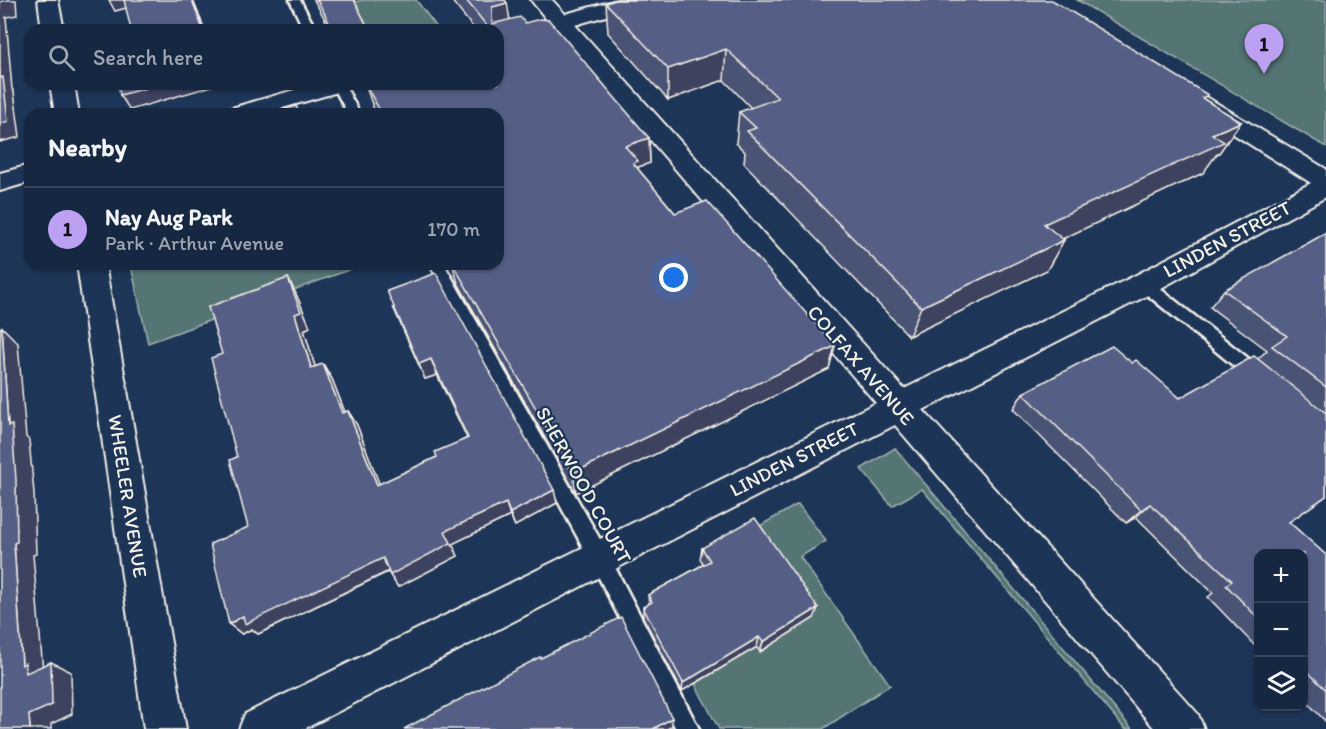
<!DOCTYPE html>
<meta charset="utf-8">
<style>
body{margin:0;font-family:Itim,sans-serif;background:#1f3048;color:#f1f3f6}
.controls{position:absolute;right:18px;bottom:18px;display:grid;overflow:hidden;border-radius:12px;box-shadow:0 2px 4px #0004}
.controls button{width:54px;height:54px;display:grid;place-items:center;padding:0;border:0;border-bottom:2px solid #35445a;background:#162841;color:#f1f3f6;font:30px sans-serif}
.you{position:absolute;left:674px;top:278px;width:21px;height:21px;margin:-15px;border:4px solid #fff;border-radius:50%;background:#1a73e8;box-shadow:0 0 0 9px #1a73e833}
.badge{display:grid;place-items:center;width:39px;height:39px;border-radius:50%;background:#bca0f2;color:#111;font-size:20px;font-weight:700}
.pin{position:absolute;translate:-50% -50px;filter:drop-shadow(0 2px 3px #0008)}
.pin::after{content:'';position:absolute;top:32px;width:21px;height:18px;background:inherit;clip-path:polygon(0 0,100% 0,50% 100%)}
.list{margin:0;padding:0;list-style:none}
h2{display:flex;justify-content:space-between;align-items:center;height:78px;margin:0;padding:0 24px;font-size:26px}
h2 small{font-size:20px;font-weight:400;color:#9ea6b1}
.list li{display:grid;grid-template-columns:39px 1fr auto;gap:18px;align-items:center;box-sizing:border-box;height:84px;padding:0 24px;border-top:2px solid #35445a}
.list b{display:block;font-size:22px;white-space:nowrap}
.list p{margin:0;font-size:20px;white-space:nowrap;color:#9ea6b1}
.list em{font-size:20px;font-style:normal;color:#9ea6b1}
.icon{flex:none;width:33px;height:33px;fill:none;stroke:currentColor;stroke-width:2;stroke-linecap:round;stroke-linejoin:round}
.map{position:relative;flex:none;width:1326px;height:729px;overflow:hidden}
.search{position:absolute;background:#162841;box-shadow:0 2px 4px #0004;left:24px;top:24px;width:480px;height:66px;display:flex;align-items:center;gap:15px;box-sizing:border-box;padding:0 21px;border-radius:18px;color:#9ea6b1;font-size:22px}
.panel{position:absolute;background:#162841;box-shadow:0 2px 4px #0004;left:24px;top:108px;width:480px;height:162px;border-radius:18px}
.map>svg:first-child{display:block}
.green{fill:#547474;stroke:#a4b2ae;stroke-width:1.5}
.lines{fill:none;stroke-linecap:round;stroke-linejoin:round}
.lane-casing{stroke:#f4f1e8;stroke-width:5}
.street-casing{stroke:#f4f1e8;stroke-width:4}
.lane{fill:#1d3557;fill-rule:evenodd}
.street{fill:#1d3557;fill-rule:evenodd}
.wall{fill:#495273;stroke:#f4f1e8;stroke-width:1.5}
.shaded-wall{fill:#3c425e;stroke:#f4f1e8;stroke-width:1.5}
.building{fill:#555f86;stroke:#f4f1e8;stroke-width:1.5}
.labels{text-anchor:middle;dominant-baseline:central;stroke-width:4.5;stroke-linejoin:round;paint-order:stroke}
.street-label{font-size:20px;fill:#f4f1e8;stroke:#1d3557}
</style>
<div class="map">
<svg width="1326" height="729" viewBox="0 0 1326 729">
<rect width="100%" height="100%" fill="#1d3557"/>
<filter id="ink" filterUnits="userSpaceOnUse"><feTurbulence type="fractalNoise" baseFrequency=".0167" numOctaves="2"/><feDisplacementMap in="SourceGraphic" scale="12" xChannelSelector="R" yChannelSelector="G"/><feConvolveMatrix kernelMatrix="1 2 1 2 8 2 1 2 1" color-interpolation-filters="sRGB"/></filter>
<g filter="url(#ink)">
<g class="green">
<path d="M363 0H416L439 30H370L354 2Z"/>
<path d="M1077 0H1326V147Z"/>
<path d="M138 264H365L148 343 131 266Z"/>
<path d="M895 448 1132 729H1125L922 489 892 506 861 469Z"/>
<path d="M798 504 826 541 800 557 890 685 823 729H719L695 684 756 647 760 651 758 527Z"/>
</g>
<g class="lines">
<defs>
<g id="lane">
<path d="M290 0H300L316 30H304Z"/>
<path d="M332 84H344L360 114H348Z"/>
<path d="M430 264H444L606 550 699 729H676L592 564Z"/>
<path d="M1144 278 1149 280 1263 370 1265 375 1263 380 1257 382 1251 380 1139 288 1136 284 1139 280Z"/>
</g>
<g id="street">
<path d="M38 0H58L64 30H42Z"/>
<path d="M531 0H552L565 14 617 0H650L647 4 575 25 904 389 1134 276 1311 183 1192 108 1188 103 1192 98 1200 96 1208 98 1326 169V197L1154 292 923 410 1198 714 1204 729H1155L895 425 304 729H239L245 714 876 403 556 30 498 47V33L547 20Z"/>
<path d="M50 84H74L79 114H55Z"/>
<path d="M315 84H352L348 89 262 114H224L228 109Z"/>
<path d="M30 165V182L0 191V173Z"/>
<path d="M77 264H105L186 729H144Z"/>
</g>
</defs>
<use href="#lane" class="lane-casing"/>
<use href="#street" class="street-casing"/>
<use href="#lane" class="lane"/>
<use href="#street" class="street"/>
</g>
<g class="wall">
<path d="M314 0H354L369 30H331Z"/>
<path d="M451 0H505L510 20 525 23 649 138 650 163 638 167V169L675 213 829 369 576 493 458 283 452 264H498V114H377L373 107 365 84 498 30H475Z"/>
<path d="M606 3 1205 100 1241 122 1219 153 1216 155 1203 173 1062 239 1064 240 1047 270 909 336 744 163 745 152 736 143 739 112 751 108 724 80 668 100 608 33Z"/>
<path d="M1326 233V496L1289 522 1326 555V722L1304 699V554H1258V649L1208 597 1213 593 1136 517 1126 523 1013 409 1023 393 1132 363 1180 398 1258 359 1267 350 1210 307 1224 290Z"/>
<path d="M288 278 296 294 310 327 304 330 315 367 323 364 332 379 345 412 348 411 357 425 379 484 437 457 467 438 437 375 425 379 393 307 557 503 515 526 510 516 452 544 458 556 398 587 388 572 258 634 252 629 242 634 229 624 248 527 222 354Z"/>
<path d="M702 548 814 618 760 652 757 647 682 691 643 617V607L649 604 648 595 704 564 700 559Z"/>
</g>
<g class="shaded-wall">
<path d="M7 0H16L17 15 6 17 12 89 14 92 20 137 0 142V2Z"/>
<path d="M109 0H126L130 7 115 11Z"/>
<path d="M192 0H193L205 30H203Z"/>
<path d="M507 3 511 27 492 24V7Z"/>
<path d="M726 49 724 80 668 100V69Z"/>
<path d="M160 84H219L130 110 120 95Z"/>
<path d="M1241 122 1219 153 1216 155 1203 173 1028 255 1044 224 1212 134Z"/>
<path d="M649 138 650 163 638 167 639 187 625 146Z"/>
<path d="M1064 240 1047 270 909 336 921 307Z"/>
<path d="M288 278 296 294 310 327 304 330 320 383 311 368 295 314Z"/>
<path d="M2 327 18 343 26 437 29 440 34 493 36 554 33 555 43 671 26 673 22 665 14 543 8 426Z"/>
<path d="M835 346 829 369 576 493 573 473Z"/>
<path d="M431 359 437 375 425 379 419 364Z"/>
<path d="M323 364 332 379 351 428 342 413Z"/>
<path d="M348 411 357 425 385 499 377 485Z"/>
<path d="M554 490 557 503 515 526 510 513Z"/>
<path d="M506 503 510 516 452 544 458 556 398 587 390 575 445 531Z"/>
<path d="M1150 504 1136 517 1126 523 1141 510Z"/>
<path d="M383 558 391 570 258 634 252 629 242 634 229 624 243 616Z"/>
<path d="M818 608 814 618 760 652 763 642Z"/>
<path d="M759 637 757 647 682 691 683 683Z"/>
<path d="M51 662 71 672 72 714 51 724V729H30L29 715Z"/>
<path d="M672 718V726L667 729H653Z"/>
</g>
<g class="building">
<path d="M124 0H192L203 30H131Z"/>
<path d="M317 0H354L369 30H332L325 14Z"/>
<path d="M466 0H505L507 3 492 7V24L520 17 525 23 540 19 549 20 649 138 625 146 638 161 633 163 675 213 707 201 835 346 573 473 453 264H498V114H382L365 84H498V30H490Z"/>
<path d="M616 0H1052L1208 95 1202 98 1241 122 1212 134 1224 142 1044 224 1064 240 921 307 747 131 756 128 739 112 778 98 726 49 668 69 606 3Z"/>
<path d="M0 70V78L3 77 8 121 0 124Z"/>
<path d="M118 84H160L120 95Z"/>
<path d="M296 106 300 114H269Z"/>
<path d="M1326 233V387L1272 346 1287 336 1224 290Z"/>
<path d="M436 273 554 490 510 513 506 503 445 531 451 543 390 575 383 558 245 624 243 616 229 624 210 544 248 527 230 460 237 457 211 358 222 354 208 307 288 278 301 312 295 314 311 368 323 364 342 413 348 411 377 485 437 457 435 452 468 438 431 359 419 364 387 291Z"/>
<path d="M2 327 8 426 12 425 16 480 17 542 14 543 22 665 25 663 26 673 51 662 52 705 29 715 30 729H0V328Z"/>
<path d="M1112 346 1132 363 1136 360 1180 398 1254 356 1326 413V496L1289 522 1326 555V690L1304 668V554H1258V618L1226 585 1232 581 1150 504 1141 510 1023 393Z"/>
<path d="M755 518 818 608 763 642 759 637 683 683 643 607 652 602 648 595 710 561 702 548Z"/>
<path d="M621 617 672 718 653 729H404L540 657 541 658Z"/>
</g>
</g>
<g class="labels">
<g class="street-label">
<text transform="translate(1227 239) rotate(-28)">LINDEN STREET</text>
<text transform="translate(861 365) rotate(49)">COLFAX AVENUE</text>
<text transform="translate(794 459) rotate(-27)">LINDEN STREET</text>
<text transform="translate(584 485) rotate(61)">SHERWOOD COURT</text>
<text transform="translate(128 496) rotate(81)">WHEELER AVENUE</text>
</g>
</g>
</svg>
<div class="controls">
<button>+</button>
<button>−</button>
<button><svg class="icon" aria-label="layers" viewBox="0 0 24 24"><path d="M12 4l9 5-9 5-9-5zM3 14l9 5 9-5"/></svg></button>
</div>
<div class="you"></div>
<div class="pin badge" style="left:1264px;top:74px">1</div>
<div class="search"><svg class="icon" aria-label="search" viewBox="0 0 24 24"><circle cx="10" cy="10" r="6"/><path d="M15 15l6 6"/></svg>Search here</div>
<section class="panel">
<h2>Nearby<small></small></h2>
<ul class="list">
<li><span class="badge">1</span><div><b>Nay Aug Park</b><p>Park · Arthur Avenue</p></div><em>170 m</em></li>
</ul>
</section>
</div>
